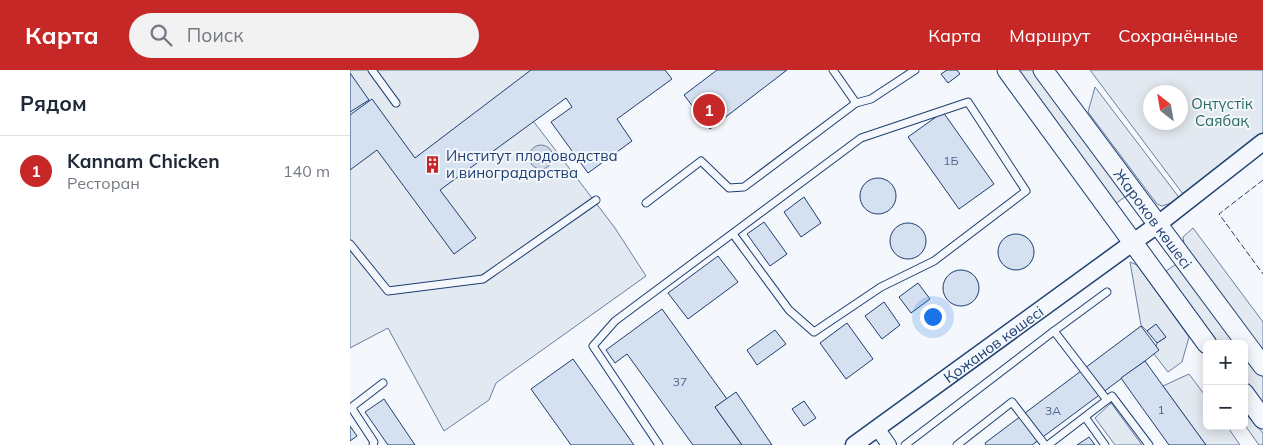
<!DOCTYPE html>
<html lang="ru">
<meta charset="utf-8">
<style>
body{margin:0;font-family:Mulish,sans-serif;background:#f2f2f3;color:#1f2937}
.controls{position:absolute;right:15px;bottom:15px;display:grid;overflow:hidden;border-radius:8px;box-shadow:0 2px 12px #0003}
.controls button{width:45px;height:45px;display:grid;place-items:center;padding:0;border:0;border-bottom:1px solid #e0e1e3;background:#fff;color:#1f2937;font:25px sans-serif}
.compass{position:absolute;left:793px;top:15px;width:45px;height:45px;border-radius:50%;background:#fff;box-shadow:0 2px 12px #0003;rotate:329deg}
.you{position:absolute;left:582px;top:246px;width:18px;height:18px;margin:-12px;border:4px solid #fff;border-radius:50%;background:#1a73e8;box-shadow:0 0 0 8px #1a73e833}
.badge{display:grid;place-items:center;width:32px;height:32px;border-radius:50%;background:#c62828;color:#fff;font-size:16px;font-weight:700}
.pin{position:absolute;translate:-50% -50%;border:2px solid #fff;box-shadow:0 1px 5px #0006}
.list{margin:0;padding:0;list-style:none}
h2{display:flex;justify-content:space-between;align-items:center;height:65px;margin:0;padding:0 20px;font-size:21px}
h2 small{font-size:16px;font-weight:400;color:#747a83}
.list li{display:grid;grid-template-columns:32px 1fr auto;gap:15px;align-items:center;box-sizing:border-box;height:70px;padding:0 20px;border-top:1px solid #e0e1e3}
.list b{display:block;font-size:19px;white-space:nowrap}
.list p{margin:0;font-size:16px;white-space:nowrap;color:#747a83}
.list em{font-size:16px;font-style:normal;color:#747a83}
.icon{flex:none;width:28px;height:28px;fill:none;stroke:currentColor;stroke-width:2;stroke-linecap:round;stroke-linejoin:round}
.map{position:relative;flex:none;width:913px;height:375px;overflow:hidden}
header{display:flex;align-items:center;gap:30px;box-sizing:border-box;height:70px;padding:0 25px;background:#c62828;color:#fff}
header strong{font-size:24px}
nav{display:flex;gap:28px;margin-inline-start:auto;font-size:18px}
.search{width:350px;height:45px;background:#f2f2f3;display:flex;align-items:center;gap:12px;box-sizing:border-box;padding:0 18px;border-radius:28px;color:#747a83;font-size:19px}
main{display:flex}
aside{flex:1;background:#fff}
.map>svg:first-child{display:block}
.green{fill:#e3e9f0;stroke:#687fa3;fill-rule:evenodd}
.water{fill:#cfd7e4;stroke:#687fa3}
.building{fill:#d5e0f0;stroke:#1d3f73}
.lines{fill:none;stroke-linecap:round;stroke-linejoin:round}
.service-casing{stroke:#1d3f73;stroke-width:9}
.minor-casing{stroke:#1d3f73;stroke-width:16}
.tertiary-casing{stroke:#1d3f73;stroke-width:19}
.secondary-casing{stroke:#1d3f73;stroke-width:21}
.service{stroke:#f4f7fb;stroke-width:7}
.minor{stroke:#f4f7fb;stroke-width:14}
.tertiary{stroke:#f4f7fb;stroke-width:16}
.secondary{stroke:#f4f7fb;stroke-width:19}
.fence{stroke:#1d3f73;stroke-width:1;stroke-dasharray:6 2.5;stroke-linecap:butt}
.labels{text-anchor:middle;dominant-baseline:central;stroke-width:4;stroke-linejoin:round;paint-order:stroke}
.number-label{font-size:12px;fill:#4b6792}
.park-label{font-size:15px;fill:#2c6c60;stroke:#f4f7fb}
.poi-label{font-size:15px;fill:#1d3f73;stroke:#f4f7fb;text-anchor:start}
.street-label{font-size:15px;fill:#1d3f73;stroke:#f4f7fb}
</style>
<header>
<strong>Карта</strong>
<div class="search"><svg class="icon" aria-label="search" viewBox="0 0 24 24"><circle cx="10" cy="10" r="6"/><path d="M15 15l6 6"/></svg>Поиск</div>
<nav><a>Карта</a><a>Маршрут</a><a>Сохранённые</a></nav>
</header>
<main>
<aside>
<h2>Рядом<small></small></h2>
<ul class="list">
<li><span class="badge">1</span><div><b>Kannam Chicken</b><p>Ресторан</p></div><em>140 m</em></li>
</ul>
</aside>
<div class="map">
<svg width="913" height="375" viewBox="0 0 913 375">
<rect width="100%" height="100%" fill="#f4f7fb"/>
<g class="green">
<path d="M0 0H185L161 22 265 158 296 206 146 313 139 330 94 361 38 258 0 278Z"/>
<path d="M667 0H688L779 124 765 134Z"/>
<path d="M740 0H913V63L833 124ZM800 22H830V52H800Z"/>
<path d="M745 17 831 130 812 136 807 134 738 42Z"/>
<path d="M843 158 913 252V280L834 174 833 167Z"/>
<path d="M833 189 913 296V349L894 323V274H857L808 207Z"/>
<path d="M780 192 787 195 839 267 832 292 818 302 804 284 807 273 815 268 806 255 797 261 791 255Z"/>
<path d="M839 304 857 328V356H877L890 375H856L813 316Z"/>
<path d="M761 333 792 375H765L745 348Z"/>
<path d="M894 342 913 363V375H909L894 354Z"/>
</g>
<circle class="water" cx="191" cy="87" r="12"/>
<g class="building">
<path d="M181 0H315L322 9 267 49 282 71 238 103 201 52 222 37 216 28 90 120 126 168 104 184 27 80 0 100V45L22 29 65 88Z"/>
<path d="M367 0H437L360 59 334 25Z"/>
<path d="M597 0H607L610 4 598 13 591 4Z"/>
<path d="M0 3 19 30 0 42Z"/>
<path d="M593 42 644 114 609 139 558 67Z"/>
<circle cx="528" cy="126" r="18"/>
<path d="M454 127 471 153 451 167 434 142Z"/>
<path d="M414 152 437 184 420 196 397 164Z"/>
<circle cx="558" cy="171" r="18"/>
<circle cx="666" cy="182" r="18"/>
<path d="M368 186 388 212 338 249 318 223Z"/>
<circle cx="611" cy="218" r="18"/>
<path d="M568 213 580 229 561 243 549 227Z"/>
<path d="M534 232 550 255 532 269 515 246Z"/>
<path d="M312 239 377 329 365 337 392 375H343L277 284 265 293 256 280Z"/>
<path d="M497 253 523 289 496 309 470 273Z"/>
<path d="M806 254 816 267 807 273 797 261Z"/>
<path d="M791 256 809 280 795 291 682 375H636L635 373Z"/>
<path d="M425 260 436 274 407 295 397 280Z"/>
<path d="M223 289 284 375H221L181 319Z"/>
<path d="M795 291 813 316 856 375H819L783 325 771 308Z"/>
<path d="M386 322 422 375H392L365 337Z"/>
<path d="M34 329 65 375H38L15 342Z"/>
<path d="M454 331 466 348 454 356 442 339Z"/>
<path d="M0 356 7 366 0 371Z"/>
<path d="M739 367 745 375H727Z"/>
</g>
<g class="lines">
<defs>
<g id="service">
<path d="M22 0 46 33"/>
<path d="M483 0 506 33 521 29 565 0"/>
<path d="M296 133 351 91 379 118 394 117 506 33"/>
<path d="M0 174 38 221 133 209 246 130"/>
<path d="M757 330 704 261 757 222"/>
<path d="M735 347 755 375"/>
<path d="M23 375 24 372 3 340V336L33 313"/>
<path d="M309 375 243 276 265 251 511 68 618 32 676 121 584 191 531 217 464 262 439 240 383 164"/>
<path d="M555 375 704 261"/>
<path d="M607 375 662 332 695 375"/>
<path d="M698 375 762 326 799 375"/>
</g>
<path id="minor" d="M527 358 539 375"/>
<g id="tertiary">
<path id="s1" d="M504 375 807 155 913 72"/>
</g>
<g id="secondary">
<path d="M657 0 857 274"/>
<path id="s2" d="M693 0 913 296"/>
<path d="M894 323 913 349"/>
</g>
</defs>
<use href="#service" class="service-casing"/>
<use href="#minor" class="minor-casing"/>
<use href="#tertiary" class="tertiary-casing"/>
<use href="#secondary" class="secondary-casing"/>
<use href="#service" class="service"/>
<use href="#minor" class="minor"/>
<use href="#tertiary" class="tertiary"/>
<use href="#secondary" class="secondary"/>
<path class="fence" d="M913 110 869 144 913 204"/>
</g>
<defs>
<symbol id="building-bare" viewBox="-9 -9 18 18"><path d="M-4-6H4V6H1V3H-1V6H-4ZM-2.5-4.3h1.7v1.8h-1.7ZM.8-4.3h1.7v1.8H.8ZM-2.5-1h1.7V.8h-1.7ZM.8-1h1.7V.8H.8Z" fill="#c62828" stroke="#f4f7fb" stroke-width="2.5" paint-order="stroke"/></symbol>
</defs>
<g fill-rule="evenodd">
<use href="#building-bare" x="70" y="82" width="25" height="25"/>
</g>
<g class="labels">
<g class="number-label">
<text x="601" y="90">1Б</text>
<text x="330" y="311">37</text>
<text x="811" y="339">1</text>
<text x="703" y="340">3А</text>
</g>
<g class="park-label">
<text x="872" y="33">Оңтүстік<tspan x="872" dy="17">Саябақ</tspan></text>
</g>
<g class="poi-label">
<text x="96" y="85">Институт плодоводства<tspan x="96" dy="17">и виноградарства</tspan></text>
</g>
<g class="street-label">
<text stroke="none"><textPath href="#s2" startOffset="185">Жароков көшесі</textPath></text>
<text stroke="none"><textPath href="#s1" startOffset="172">Қожанов көшесі</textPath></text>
</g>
</g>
</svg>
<div class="controls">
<button>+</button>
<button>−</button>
</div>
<svg class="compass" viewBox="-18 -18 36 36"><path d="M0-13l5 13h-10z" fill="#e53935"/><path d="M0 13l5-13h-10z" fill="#747a83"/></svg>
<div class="you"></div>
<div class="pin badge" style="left:359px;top:40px">1</div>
</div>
</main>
